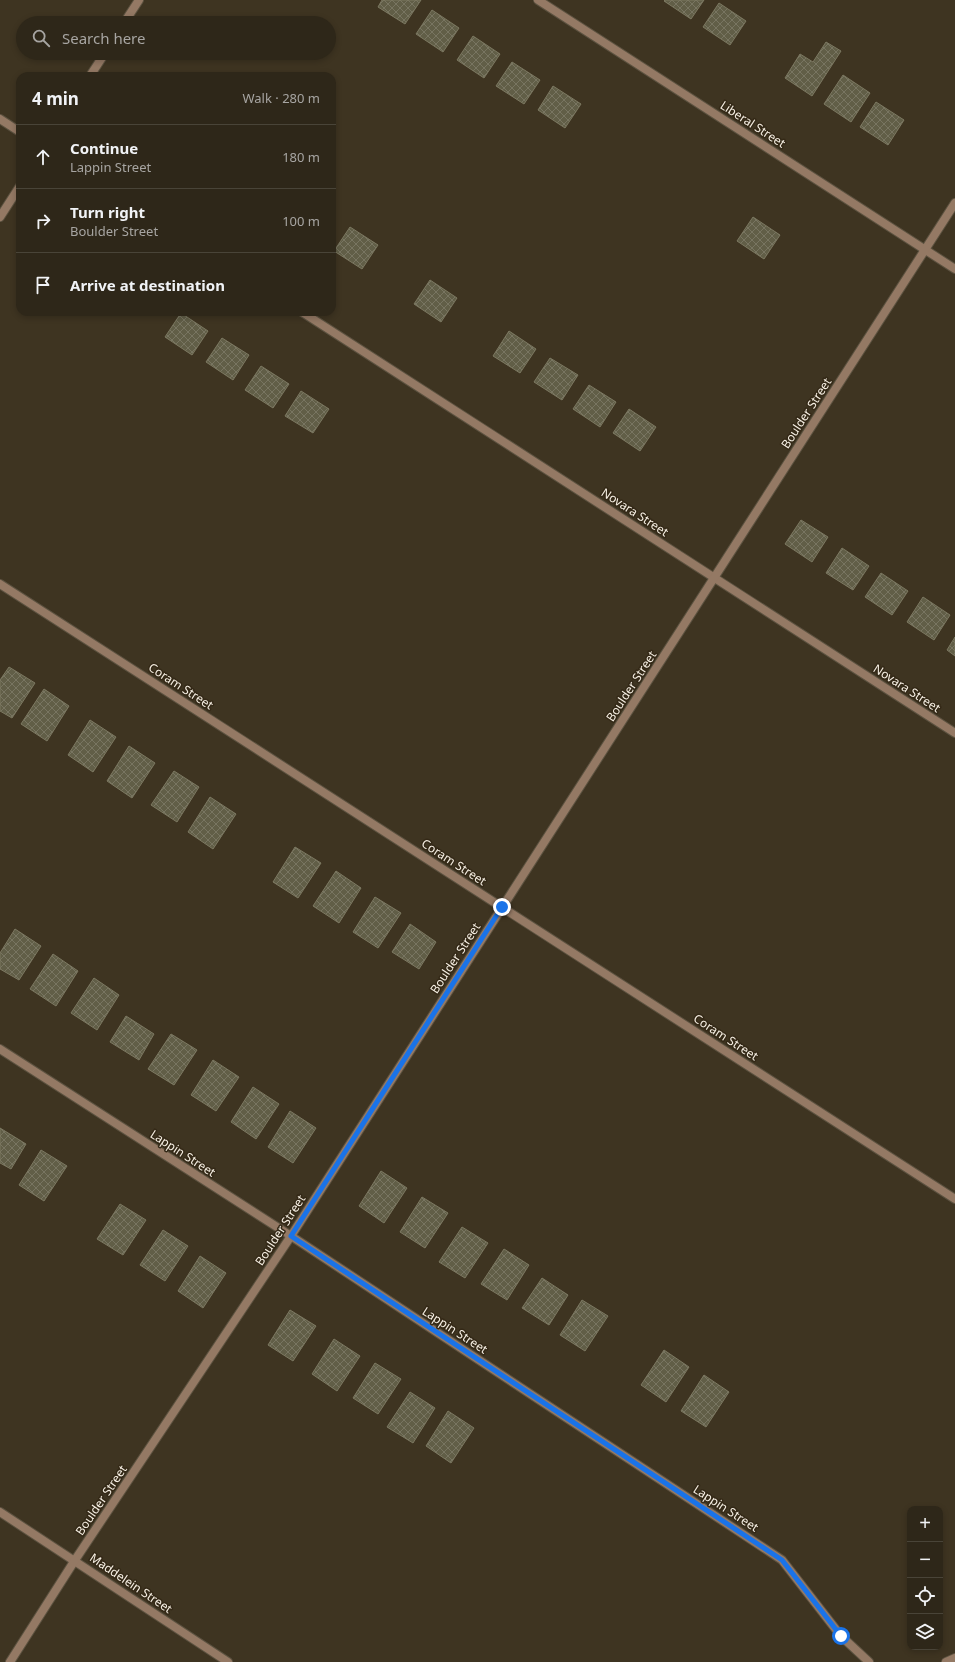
<!DOCTYPE html>
<meta charset="utf-8">
<style>
body{margin:0;font-family:"Noto Sans",sans-serif;background:#362f22;color:#f1f3f6}
.controls{position:absolute;right:12px;bottom:12px;display:grid;overflow:hidden;border-radius:8px;box-shadow:0 2px 6px #0003}
.controls button{width:36px;height:36px;display:grid;place-items:center;padding:0;border:0;border-bottom:1px solid #494438;background:#2e2719;color:#f1f3f6;font:20px sans-serif}
.stop{position:absolute;width:12px;height:12px;margin:-9px;border:3px solid #1a73e8;border-radius:50%;background:#fff}
.stop.end{background:#1a73e8;border-color:#fff;box-shadow:0 1px 4px #0008}
.list{margin:0;padding:0;list-style:none}
h2{display:flex;justify-content:space-between;align-items:center;height:52px;margin:0;padding:0 16px;font-size:17px}
h2 small{font-size:13px;font-weight:400;color:#a7a5a2}
.list li{display:grid;grid-template-columns:26px 1fr auto;gap:12px;align-items:center;box-sizing:border-box;height:64px;padding:0 16px;border-top:1px solid #494438}
.list b{display:block;font-size:15px;white-space:nowrap}
.list p{margin:0;font-size:13px;white-space:nowrap;color:#a7a5a2}
.list em{font-size:13px;font-style:normal;color:#a7a5a2}
.icon{flex:none;width:22px;height:22px;fill:none;stroke:currentColor;stroke-width:2;stroke-linecap:round;stroke-linejoin:round}
.map{position:relative;flex:none;width:955px;height:1662px;overflow:hidden}
.search{position:absolute;background:#2e2719;box-shadow:0 2px 6px #0003;left:16px;top:16px;width:320px;height:44px;display:flex;align-items:center;gap:10px;box-sizing:border-box;padding:0 14px;border-radius:22px;color:#a7a5a2;font-size:15px}
.panel{position:absolute;background:#2e2719;box-shadow:0 2px 6px #0003;left:16px;top:72px;width:320px;height:244px;border-radius:12px}
.map>svg:first-child{display:block}
.building{fill:url(#building-cross-hatch);stroke:#7c7861}
.lines{fill:none;stroke-linecap:round;stroke-linejoin:round}
.minor-casing{stroke:#5c5240;stroke-width:10}
.tertiary-casing{stroke:#5c5240;stroke-width:10}
.minor{stroke:#947964;stroke-width:8}
.tertiary{stroke:#947964;stroke-width:8}
.route{stroke:#1a73e8;stroke-width:5}
.labels{text-anchor:middle;dominant-baseline:central;stroke-width:3;stroke-linejoin:round;paint-order:stroke}
.street-label{font-size:12px;fill:#f7f0e4;stroke:#342917}
</style>
<div class="map">
<svg width="955" height="1662" viewBox="0 0 955 1662">
<defs>
<pattern id="building-cross-hatch" width="8" height="8" patternUnits="userSpaceOnUse"><rect width="8" height="8" fill="#615e47"/><path d="M0 0l8 8M0 8l8-8" fill="none" stroke="#787561"/></pattern>
</defs>
<rect width="100%" height="100%" fill="#3e3421"/>
<g class="building">
<path d="M382 0H421L405 24 378 7Z"/>
<path d="M665 0H704L691 19 664 1Z"/>
<path d="M719 3 746 21 730 45 703 27Z"/>
<path d="M432 10 459 28 443 52 416 34Z"/>
<path d="M473 36 500 54 484 78 457 60Z"/>
<path d="M826 42 841 51 812 96 785 78 800 54 813 62Z"/>
<path d="M512 62 540 80 524 104 496 86Z"/>
<path d="M843 75 870 93 851 122 824 104Z"/>
<path d="M553 86 581 104 565 128 538 110Z"/>
<path d="M876 102 904 120 888 145 860 127Z"/>
<path d="M753 217 780 235 764 259 737 241Z"/>
<path d="M350 227 378 245 362 269 334 251Z"/>
<path d="M430 280 457 298 441 322 414 304Z"/>
<path d="M181 313 208 331 192 355 165 337Z"/>
<path d="M509 331 536 349 520 373 493 356Z"/>
<path d="M222 338 249 355 233 380 206 362Z"/>
<path d="M550 358 578 375 562 400 534 382Z"/>
<path d="M261 366 289 384 273 408 245 390Z"/>
<path d="M589 385 616 402 600 427 573 409Z"/>
<path d="M301 391 329 409 313 433 285 416Z"/>
<path d="M629 409 656 427 640 451 613 433Z"/>
<path d="M801 520 828 537 812 562 785 544Z"/>
<path d="M842 548 869 566 853 590 826 573Z"/>
<path d="M881 573 908 591 892 615 865 597Z"/>
<path d="M923 597 950 615 934 640 907 622Z"/>
<path d="M955 637V656L947 650Z"/>
<path d="M9 667 35 683 12 718 0 711V680Z"/>
<path d="M44 689 69 706 47 741 21 724Z"/>
<path d="M90 720 116 737 93 772 68 755Z"/>
<path d="M129 746 155 763 132 798 107 781Z"/>
<path d="M174 771 199 787 177 822 151 805Z"/>
<path d="M210 797 236 814 213 849 188 832Z"/>
<path d="M295 847 321 863 298 898 273 882Z"/>
<path d="M336 871 361 888 339 923 313 906Z"/>
<path d="M375 897 401 913 378 948 353 932Z"/>
<path d="M410 924 436 942 419 969 392 952Z"/>
<path d="M15 929 41 946 19 980 0 969V953Z"/>
<path d="M53 954 78 971 56 1006 30 989Z"/>
<path d="M94 978 119 995 97 1030 71 1013Z"/>
<path d="M126 1016 154 1034 139 1060 110 1042Z"/>
<path d="M171 1034 197 1050 174 1085 148 1069Z"/>
<path d="M213 1060 239 1077 216 1111 191 1095Z"/>
<path d="M253 1087 279 1104 256 1139 231 1122Z"/>
<path d="M290 1111 316 1128 293 1163 268 1147Z"/>
<path d="M0 1128 26 1144 11 1169 0 1163Z"/>
<path d="M41 1150 67 1166 44 1201 19 1185Z"/>
<path d="M381 1171 407 1188 384 1223 359 1206Z"/>
<path d="M422 1197 448 1213 425 1248 400 1232Z"/>
<path d="M120 1204 146 1220 123 1255 97 1239Z"/>
<path d="M462 1227 488 1243 465 1278 439 1262Z"/>
<path d="M163 1230 188 1246 165 1281 140 1265Z"/>
<path d="M504 1249 529 1265 507 1300 481 1284Z"/>
<path d="M200 1256 226 1273 203 1308 178 1291Z"/>
<path d="M542 1278 568 1295 549 1325 522 1308Z"/>
<path d="M582 1300 608 1316 585 1351 560 1335Z"/>
<path d="M290 1310 316 1326 293 1361 268 1345Z"/>
<path d="M334 1339 360 1356 337 1391 312 1374Z"/>
<path d="M664 1350 689 1367 666 1402 641 1385Z"/>
<path d="M375 1363 401 1379 378 1414 353 1398Z"/>
<path d="M704 1375 729 1392 706 1427 681 1411Z"/>
<path d="M410 1392 435 1408 413 1443 387 1427Z"/>
<path d="M448 1411 474 1428 451 1463 426 1446Z"/>
</g>
<g class="lines">
<defs>
<g id="minor">
<path d="M538 0 955 269"/>
<path d="M124 23 139 0"/>
<path d="M90 76 105 53"/>
<path d="M0 119 20 132"/>
<path d="M0 217 20 186"/>
<path d="M302 312 955 733"/>
<path d="M0 584 955 1199"/>
<path d="M0 1049 291 1236 782 1560 841 1636 869 1662"/>
<path d="M0 1512 228 1662"/>
<path d="M10 1662 75 1560 291 1236 955 203"/>
</g>
<path id="tertiary" d="M946 1662 955 1658"/>
</defs>
<use href="#minor" class="minor-casing"/>
<use href="#tertiary" class="tertiary-casing"/>
<use href="#minor" class="minor"/>
<use href="#tertiary" class="tertiary"/>
</g>
<g class="lines">
<path class="route" d="M502 907 291 1236 782 1560 841 1636"/>
</g>
<g class="labels">
<g class="street-label">
<text transform="translate(753 124) rotate(33)">Liberal Street</text>
<text transform="translate(806 413) rotate(-57)">Boulder Street</text>
<text transform="translate(635 512) rotate(33)">Novara Street</text>
<text transform="translate(181 686) rotate(33)">Coram Street</text>
<text transform="translate(631 686) rotate(-57)">Boulder Street</text>
<text transform="translate(907 688) rotate(33)">Novara Street</text>
<text transform="translate(454 862) rotate(33)">Coram Street</text>
<text transform="translate(455 958) rotate(-57)">Boulder Street</text>
<text transform="translate(726 1037) rotate(33)">Coram Street</text>
<text transform="translate(183 1153) rotate(33)">Lappin Street</text>
<text transform="translate(280 1230) rotate(-57)">Boulder Street</text>
<text transform="translate(455 1330) rotate(33)">Lappin Street</text>
<text transform="translate(101 1500) rotate(-56)">Boulder Street</text>
<text transform="translate(726 1508) rotate(33)">Lappin Street</text>
<text transform="translate(131 1583) rotate(34)">Maddelein Street</text>
</g>
</g>
</svg>
<div class="controls">
<button>+</button>
<button>−</button>
<button><svg class="icon" aria-label="locate" viewBox="0 0 24 24"><circle cx="12" cy="12" r="6"/><path d="M12 2v4M12 18v4M2 12h4M18 12h4"/></svg></button>
<button><svg class="icon" aria-label="layers" viewBox="0 0 24 24"><path d="M12 4l9 5-9 5-9-5zM3 14l9 5 9-5"/></svg></button>
</div>
<div class="stop" style="left:841px;top:1636px"></div>
<div class="stop end" style="left:502px;top:907px"></div>
<div class="search"><svg class="icon" aria-label="search" viewBox="0 0 24 24"><circle cx="10" cy="10" r="6"/><path d="M15 15l6 6"/></svg>Search here</div>
<section class="panel">
<h2>4 min<small>Walk · 280 m</small></h2>
<ul class="list">
<li><svg class="icon" aria-label="ahead" viewBox="0 0 24 24"><path d="M12 20V5M6 11l6-6 6 6"/></svg><div><b>Continue</b><p>Lappin Street</p></div><em>180 m</em></li>
<li><svg class="icon" aria-label="right" viewBox="0 0 24 24"><path d="M7 20v-9h11M14 6l5 5-5 5"/></svg><div><b>Turn right</b><p>Boulder Street</p></div><em>100 m</em></li>
<li><svg class="icon" aria-label="arrive" viewBox="0 0 24 24"><path d="M6 21V4h12l-3 4 3 4H6"/></svg><div><b>Arrive at destination</b></div></li>
</ul>
</section>
</div>
